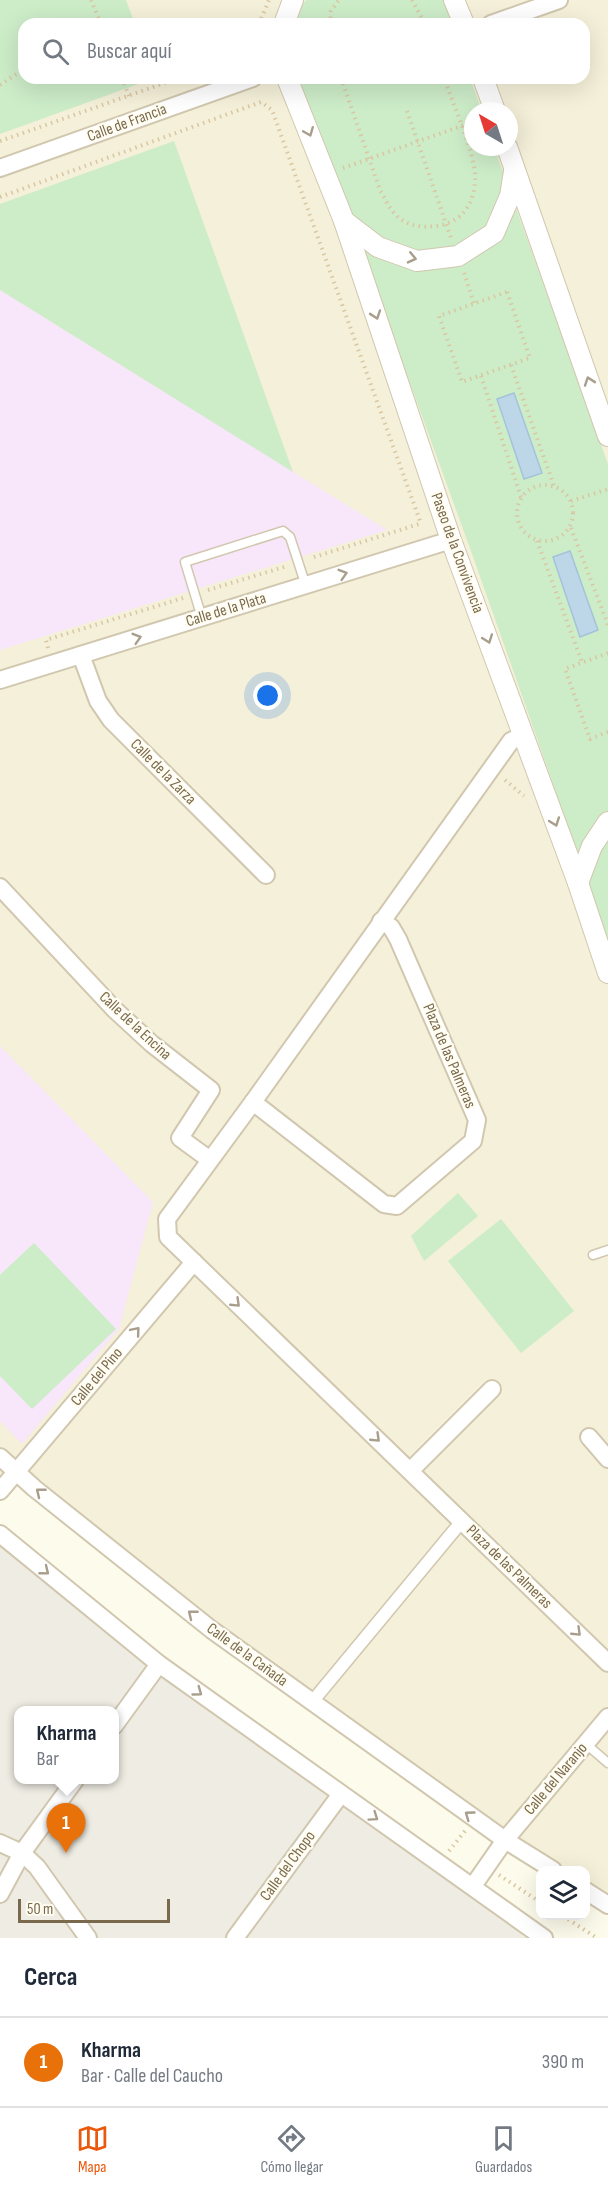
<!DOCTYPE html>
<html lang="es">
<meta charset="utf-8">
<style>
body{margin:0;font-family:"Sofia Sans Condensed",sans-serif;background:#f6f6f7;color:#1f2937}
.controls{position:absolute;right:18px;bottom:18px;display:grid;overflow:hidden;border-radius:12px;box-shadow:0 6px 24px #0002}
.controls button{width:54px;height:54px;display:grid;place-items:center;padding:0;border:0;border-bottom:2px solid #e0e1e3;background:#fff;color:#1f2937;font:30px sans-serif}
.compass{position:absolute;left:464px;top:102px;width:54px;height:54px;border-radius:50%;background:#fff;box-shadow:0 6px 24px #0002;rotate:321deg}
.scale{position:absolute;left:18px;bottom:15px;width:152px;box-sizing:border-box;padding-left:6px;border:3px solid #7a694c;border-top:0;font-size:16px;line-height:21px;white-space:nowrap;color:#7a694c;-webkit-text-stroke:4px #fffdf2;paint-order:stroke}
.you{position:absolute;left:268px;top:696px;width:21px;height:21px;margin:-15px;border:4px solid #fff;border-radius:50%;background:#1a73e8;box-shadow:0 0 0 9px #1a73e833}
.badge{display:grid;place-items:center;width:39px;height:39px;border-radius:50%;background:#ea580c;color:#fff;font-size:20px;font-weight:700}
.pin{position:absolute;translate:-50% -50px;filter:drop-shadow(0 2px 3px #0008)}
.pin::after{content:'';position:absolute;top:32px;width:21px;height:18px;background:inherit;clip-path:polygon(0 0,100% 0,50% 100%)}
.popup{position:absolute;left:14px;top:1706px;width:105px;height:78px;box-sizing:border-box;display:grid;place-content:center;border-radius:12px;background:#fff;filter:drop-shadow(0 2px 4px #0005);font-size:20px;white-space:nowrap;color:#747a83}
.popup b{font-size:22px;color:#1f2937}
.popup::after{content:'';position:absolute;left:50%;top:100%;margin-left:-12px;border:12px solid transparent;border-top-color:#fff}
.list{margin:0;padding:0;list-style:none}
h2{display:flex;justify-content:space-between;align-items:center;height:78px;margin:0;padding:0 24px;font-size:26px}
h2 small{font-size:20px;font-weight:400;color:#747a83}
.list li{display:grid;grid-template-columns:39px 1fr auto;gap:18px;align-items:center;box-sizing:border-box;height:90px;padding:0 24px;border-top:2px solid #e0e1e3}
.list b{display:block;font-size:22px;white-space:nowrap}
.list p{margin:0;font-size:20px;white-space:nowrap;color:#747a83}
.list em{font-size:20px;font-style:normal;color:#747a83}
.icon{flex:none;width:33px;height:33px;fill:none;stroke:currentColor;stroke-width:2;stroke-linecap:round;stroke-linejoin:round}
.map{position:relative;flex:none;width:608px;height:1938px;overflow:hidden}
.search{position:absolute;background:#fff;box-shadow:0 6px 24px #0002;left:18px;right:18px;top:18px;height:66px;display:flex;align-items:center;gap:15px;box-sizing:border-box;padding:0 21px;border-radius:18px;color:#747a83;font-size:22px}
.sheet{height:168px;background:#fff}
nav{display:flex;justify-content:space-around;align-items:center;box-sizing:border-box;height:84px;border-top:2px solid #e0e1e3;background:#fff;font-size:16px;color:#747a83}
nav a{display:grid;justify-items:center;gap:3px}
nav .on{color:#ea580c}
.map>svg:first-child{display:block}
.residential{fill:#f5f0d9;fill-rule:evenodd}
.industrial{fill:#efece3;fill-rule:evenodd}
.education{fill:#f8e7fa}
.green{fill:#cdecc8}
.water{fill:#bed7e8;stroke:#a4c3da;stroke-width:1.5}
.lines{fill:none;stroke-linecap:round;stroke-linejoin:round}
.service-casing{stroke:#d1c7af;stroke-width:11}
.pedestrian-casing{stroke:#d1c7af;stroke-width:15}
.minor-casing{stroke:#d1c7af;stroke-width:20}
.tertiary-casing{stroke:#d1c7af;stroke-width:22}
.path{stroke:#d9c7a4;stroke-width:4;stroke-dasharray:1.5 4.5;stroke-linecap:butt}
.service{stroke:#fff;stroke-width:8}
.pedestrian{stroke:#fff;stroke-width:12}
.minor{stroke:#fff;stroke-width:16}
.tertiary{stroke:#fff;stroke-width:20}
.oneway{stroke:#a99e8b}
.labels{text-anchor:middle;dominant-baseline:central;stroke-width:4.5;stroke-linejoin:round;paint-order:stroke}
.street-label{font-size:16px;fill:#7a694c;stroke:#fffdf2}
</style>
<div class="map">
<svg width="608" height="1938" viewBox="0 0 608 1938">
<rect width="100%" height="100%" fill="#fdfbeb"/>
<path class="residential" d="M0 0H608V1905L586 1891V1870H553L212 1630 17 1472 0 1491ZM24 24H584V78H24ZM473 111H509V147H473Z"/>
<path class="industrial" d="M0 1534 159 1664 544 1938H0ZM18 1710H114V1780H18Z"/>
<g class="education">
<path d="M0 290 387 530 0 650Z"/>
<path d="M0 1046 153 1202 119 1329 22 1444 0 1421Z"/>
</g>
<g class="green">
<path d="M0 0H126L135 24H24V78H155L0 134Z"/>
<path d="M306 0H444L452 24H296L298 10Z"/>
<path d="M299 78H470L482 111H473V147H494L608 464V940L471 551Z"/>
<path d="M174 141 293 472 0 290V204Z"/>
<path d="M458 1193 478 1216 424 1261 411 1236Z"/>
<path d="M501 1219 574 1311 521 1353 448 1261Z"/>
<path d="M34 1243 116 1329 32 1409 0 1376V1275Z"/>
</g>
<g class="water">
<path d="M514 393 542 473 524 479 497 399Z"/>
<path d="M570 551 598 630 580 637 553 557Z"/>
</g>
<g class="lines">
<defs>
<g id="service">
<path d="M202 618 185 562 283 531 290 537 306 586"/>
<path d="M593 1255 608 1250"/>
<path d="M586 1744 608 1763"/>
</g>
<path id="pedestrian" d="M312 1702 462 1521"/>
<g id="minor">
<path d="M491 24 559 0"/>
<path d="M0 168 253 78"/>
<path d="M81 655 98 701 111 720 266 875"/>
<path d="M0 680 451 540"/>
<path d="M523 735 511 741 253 1102 167 1219 168 1237 608 1663"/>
<path d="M0 887 115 1010 152 1044 211 1090 180 1138 210 1160"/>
<path d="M253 1102 384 1204 397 1206 473 1141 477 1120 398 939 391 927 381 921"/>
<path d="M589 1437 608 1459"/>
<path d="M0 1457 34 1488 212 1630 505 1840 553 1870"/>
<path d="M410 1471 492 1389"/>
<path d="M0 1491 194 1262"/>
<path d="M0 1534 159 1664 544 1938"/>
<path d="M114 1726 159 1664"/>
<path d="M0 1843 22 1853 37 1867 88 1938"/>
<path d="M473 1886 505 1840 608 1717"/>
<path d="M586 1891 608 1905"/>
<path d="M0 1894 22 1853 75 1780"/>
<path d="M235 1938 341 1794"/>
</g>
<g id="tertiary">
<path d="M454 0 464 24"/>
<path d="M284 24 293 0"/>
<path d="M287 78 344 221 451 540 578 883 608 973"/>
<path d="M483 78 495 111"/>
<path d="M507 147 608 436"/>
<path d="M344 221 378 247 417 261 458 256 494 233 510 196 514 171"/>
<path d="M578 883 592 846 608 822"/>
</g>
</defs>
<use href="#service" class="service-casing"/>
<use href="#pedestrian" class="pedestrian-casing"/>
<use href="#minor" class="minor-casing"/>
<use href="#tertiary" class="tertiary-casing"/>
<g class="path">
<path d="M91 0 101 24"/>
<path d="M412 0 425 24"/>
<path d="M259 24 269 0"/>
<path d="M330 24 331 11 339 0"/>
<path d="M122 78 129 96"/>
<path d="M341 78 380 190C386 201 391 213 402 220 418 231 449 228 462 214 471 205 475 192 475 180 477 157 452 102 444 78"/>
<path d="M0 85 24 69"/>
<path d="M407 111 451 238"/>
<path d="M0 141 179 78"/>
<path d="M343 168 473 122"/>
<path d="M0 197 261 102 272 110 420 521 419 524 311 558"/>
<path d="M464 273 474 303"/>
<path d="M507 292 530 358 462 382 439 316Z"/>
<path d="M511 365 554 486"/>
<path d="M481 376 521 497"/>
<circle cx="545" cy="513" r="28"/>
<path d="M571 501 608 489"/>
<path d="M571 528 608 625"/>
<path d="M537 541 582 662"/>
<path d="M208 590 287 566"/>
<path d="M48 648 46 640 183 598"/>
<path d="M608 653 565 669 590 739 608 732"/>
<path d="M505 780 524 796"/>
<path d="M449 1851 465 1831"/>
<path d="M499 1875 540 1902"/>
<path d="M563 1916 597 1938"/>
</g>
<use href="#service" class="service"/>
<use href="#pedestrian" class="pedestrian"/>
<use href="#minor" class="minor"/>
<use href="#tertiary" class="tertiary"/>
</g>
<defs><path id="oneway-chevron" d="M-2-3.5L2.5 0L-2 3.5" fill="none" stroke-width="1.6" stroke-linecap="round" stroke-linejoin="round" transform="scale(1.5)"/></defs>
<g class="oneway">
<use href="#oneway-chevron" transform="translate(309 132) rotate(68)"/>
<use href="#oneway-chevron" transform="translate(412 258) rotate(13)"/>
<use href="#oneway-chevron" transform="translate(376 315) rotate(71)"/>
<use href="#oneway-chevron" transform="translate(589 381) rotate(-109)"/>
<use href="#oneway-chevron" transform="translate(343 574) rotate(-17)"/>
<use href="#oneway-chevron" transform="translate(137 638) rotate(-17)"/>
<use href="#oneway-chevron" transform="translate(488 639) rotate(70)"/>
<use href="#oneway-chevron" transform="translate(555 822) rotate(70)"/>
<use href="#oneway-chevron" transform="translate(236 1303) rotate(44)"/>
<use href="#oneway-chevron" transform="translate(136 1331) rotate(-50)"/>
<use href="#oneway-chevron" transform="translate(376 1438) rotate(44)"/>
<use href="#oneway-chevron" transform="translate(40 1492) rotate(-141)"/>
<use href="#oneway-chevron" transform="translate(45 1571) rotate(39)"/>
<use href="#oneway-chevron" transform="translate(192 1614) rotate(-141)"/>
<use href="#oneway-chevron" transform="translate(577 1632) rotate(44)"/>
<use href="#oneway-chevron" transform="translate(198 1692) rotate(36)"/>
<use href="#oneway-chevron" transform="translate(469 1815) rotate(-144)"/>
<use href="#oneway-chevron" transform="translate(374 1817) rotate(35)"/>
</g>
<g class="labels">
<g class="street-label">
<text transform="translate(127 123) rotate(-20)">Calle de Francia</text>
<text transform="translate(457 553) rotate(70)">Paseo de la Convivencia</text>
<text transform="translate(226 610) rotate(-17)">Calle de la Plata</text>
<text transform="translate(163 772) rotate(45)">Calle de la Zarza</text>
<text transform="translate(135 1026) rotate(43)">Calle de la Encina</text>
<text transform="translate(449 1056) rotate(67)">Plaza de las Palmeras</text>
<text transform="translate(97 1377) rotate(-50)">Calle del Pino</text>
<text transform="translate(509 1567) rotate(44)">Plaza de las Palmeras</text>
<text transform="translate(247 1655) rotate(36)">Calle de la Cañada</text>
<text transform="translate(556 1779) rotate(-50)">Calle del Naranjo</text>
<text transform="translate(288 1866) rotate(-54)">Calle del Chopo</text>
</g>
</g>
</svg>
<div class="controls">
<button><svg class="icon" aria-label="layers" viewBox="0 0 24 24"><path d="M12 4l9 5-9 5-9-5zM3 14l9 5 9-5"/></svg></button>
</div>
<svg class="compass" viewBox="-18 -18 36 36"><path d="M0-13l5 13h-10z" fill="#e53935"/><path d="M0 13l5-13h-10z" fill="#747a83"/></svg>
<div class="scale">50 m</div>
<div class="you"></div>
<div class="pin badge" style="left:66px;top:1853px;background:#e8710a">1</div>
<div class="popup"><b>Kharma</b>Bar</div>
<div class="search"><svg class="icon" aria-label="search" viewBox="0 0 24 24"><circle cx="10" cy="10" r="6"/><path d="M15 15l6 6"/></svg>Buscar aquí</div>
</div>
<section class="sheet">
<h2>Cerca<small></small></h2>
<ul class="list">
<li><span class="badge" style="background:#e8710a">1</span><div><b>Kharma</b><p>Bar · Calle del Caucho</p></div><em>390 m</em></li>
</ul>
</section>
<nav>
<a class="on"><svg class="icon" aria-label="map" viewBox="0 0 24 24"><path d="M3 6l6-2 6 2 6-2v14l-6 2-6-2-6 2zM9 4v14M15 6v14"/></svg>Mapa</a>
<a><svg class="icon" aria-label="directions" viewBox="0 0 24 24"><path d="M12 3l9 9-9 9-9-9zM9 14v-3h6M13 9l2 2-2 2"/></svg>Cómo llegar</a>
<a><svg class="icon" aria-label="saved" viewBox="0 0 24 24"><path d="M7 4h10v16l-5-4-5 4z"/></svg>Guardados</a>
</nav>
